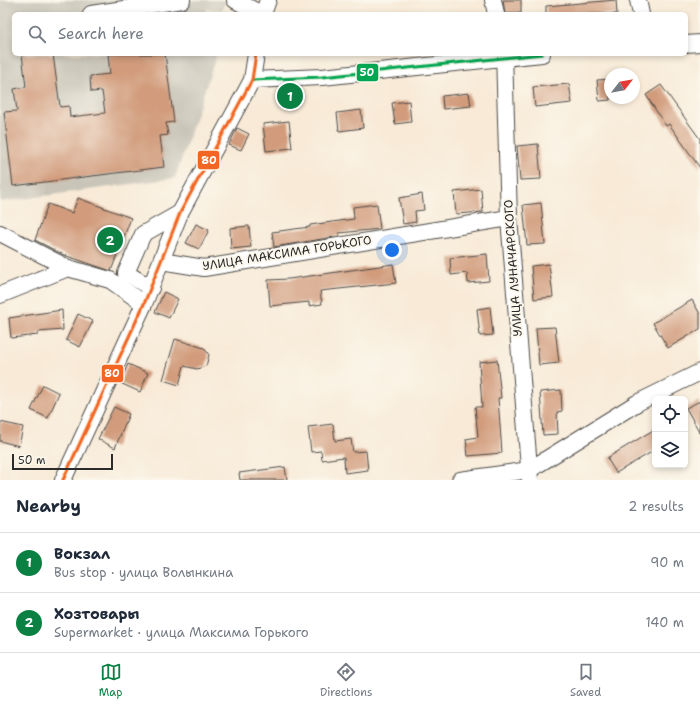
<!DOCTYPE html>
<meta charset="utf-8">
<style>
body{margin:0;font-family:"Shantell Sans",sans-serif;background:#f2f2f3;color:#1f2937}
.controls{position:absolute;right:12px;bottom:12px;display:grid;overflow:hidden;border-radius:6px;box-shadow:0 2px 6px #0003}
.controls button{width:36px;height:36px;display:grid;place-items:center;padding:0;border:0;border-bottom:1px solid #e0e1e3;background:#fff;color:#1f2937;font:20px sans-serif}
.compass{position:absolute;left:604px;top:68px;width:36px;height:36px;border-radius:50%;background:#fff;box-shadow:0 2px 6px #0003;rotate:59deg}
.scale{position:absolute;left:12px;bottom:10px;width:101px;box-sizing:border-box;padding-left:4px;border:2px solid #2b2b2b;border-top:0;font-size:11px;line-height:14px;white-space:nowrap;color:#2b2b2b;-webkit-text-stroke:3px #fbf7ec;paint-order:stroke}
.you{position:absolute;left:392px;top:250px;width:14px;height:14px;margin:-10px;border:3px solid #fff;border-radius:50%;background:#1a73e8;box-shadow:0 0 0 6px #1a73e833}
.badge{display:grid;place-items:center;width:26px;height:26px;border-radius:50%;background:#0b8043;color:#fff;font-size:13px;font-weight:700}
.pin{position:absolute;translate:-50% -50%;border:2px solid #fff;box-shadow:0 1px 4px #0006}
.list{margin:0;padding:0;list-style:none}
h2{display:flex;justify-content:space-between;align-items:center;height:52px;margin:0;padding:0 16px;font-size:17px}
h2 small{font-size:13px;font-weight:400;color:#747a83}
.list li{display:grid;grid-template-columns:26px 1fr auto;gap:12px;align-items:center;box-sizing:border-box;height:60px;padding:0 16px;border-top:1px solid #e0e1e3}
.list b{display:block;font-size:15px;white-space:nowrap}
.list p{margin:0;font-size:13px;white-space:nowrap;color:#747a83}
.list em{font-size:13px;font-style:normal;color:#747a83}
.icon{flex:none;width:22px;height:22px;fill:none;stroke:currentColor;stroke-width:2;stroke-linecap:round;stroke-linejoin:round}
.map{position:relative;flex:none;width:700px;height:480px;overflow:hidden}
.search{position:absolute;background:#fff;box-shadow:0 2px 6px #0003;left:12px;right:12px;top:12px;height:44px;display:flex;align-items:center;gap:10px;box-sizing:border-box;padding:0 14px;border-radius:6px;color:#747a83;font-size:15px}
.sheet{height:172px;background:#fff}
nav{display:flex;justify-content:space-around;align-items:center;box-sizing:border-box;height:56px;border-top:1px solid #e0e1e3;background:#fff;font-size:11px;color:#747a83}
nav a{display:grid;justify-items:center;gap:2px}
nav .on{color:#0b8043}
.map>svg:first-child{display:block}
.industrial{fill:#c8c4b8}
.building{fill:#d19b7b}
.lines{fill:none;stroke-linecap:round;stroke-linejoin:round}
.minor-casing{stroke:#4a4845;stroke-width:18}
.minor{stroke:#fff;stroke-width:16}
.bus-1-casing{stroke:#fbf7ec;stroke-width:6}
.bus-2-casing{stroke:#fbf7ec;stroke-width:6}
.bus-1{stroke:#00a651;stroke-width:3}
.bus-2{stroke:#f26522;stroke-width:3}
.labels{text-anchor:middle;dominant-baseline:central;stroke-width:4;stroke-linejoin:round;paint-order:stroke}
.street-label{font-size:12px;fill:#2b2b2b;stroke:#fbf7ec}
.line-badge{stroke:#fbf7ec;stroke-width:1.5}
.badge-label{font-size:11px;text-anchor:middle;font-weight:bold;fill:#fff}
</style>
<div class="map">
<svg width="700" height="480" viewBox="0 0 700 480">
<rect width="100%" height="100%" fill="#fbf7ec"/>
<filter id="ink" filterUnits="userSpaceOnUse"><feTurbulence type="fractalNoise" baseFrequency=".025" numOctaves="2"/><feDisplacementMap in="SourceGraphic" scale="8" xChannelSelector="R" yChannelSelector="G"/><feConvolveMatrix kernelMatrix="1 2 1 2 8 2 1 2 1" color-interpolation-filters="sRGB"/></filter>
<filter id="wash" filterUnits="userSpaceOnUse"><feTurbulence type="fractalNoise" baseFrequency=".012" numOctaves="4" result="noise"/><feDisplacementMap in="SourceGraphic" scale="16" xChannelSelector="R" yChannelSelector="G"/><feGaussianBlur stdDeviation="0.9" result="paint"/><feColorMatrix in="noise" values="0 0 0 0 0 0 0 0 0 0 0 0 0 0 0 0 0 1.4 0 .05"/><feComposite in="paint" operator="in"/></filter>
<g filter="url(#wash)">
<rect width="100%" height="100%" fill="#f8ead7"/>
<path class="industrial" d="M0 0H226L222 10 207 9 205 14H14V54H217L175 178 0 202Z"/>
<g id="blocks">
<g class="building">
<path d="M503 0H521V13L505 14Z"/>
<path d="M616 0 617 14H546V6Z"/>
<path d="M22 54H53L60 107 69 106 70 117 105 113 102 91 91 92 90 76 110 74 108 54H165L174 122 166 123 168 135 160 136 164 167 13 186 4 112 17 111 14 89 26 87Z"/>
<path d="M610 79V100L599 101 597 80Z"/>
<path d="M569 84 572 103 535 107 533 87Z"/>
<path d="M661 85 700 139V168L669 124 666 126 646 95Z"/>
<path d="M469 93 471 106 443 109 442 96Z"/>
<path d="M409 101 411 122 395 124 392 103Z"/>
<path d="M361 110 363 128 339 131 337 113Z"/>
<path d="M289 121 292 148 266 151 263 124Z"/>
<path d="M237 128 249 134 241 150 229 145Z"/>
<path d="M538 144 541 179 520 180 517 146Z"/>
<path d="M481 189 483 212 456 214 454 192Z"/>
<path d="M422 194 424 210 415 211 416 222 403 224 399 198Z"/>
<path d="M78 198 131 218 111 271 64 255 35 240 48 204 72 213Z"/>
<path d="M541 203 545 244 527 245 523 205Z"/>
<path d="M377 204 380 229 339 233 340 236 274 247 272 232 310 227V225L354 219 353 207Z"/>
<path d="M196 224 209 230 199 249 186 243Z"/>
<path d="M249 226 251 247 231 249 230 228Z"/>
<path d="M487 254 489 281 468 283 467 273 451 275 450 258Z"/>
<path d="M393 264 396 283 320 291 322 304 309 306V302L270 306 268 280 289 279Z"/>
<path d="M549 264 553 297 534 299 531 266Z"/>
<path d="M164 292 178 299 169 318 155 312Z"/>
<path d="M692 300 700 314V329L668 348 653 323Z"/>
<path d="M490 307 493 335 480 336 477 309Z"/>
<path d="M62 310 63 330 38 332V335L11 338 9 318Z"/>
<path d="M78 314 93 321 80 347 66 340Z"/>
<path d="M555 327 559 363 539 365 536 328Z"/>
<path d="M175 339 204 348 209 355 206 366 197 369 184 366 179 385 163 380Z"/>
<path d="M497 360 501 398H498L502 453 468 456 466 439 478 437 475 407H482L479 362Z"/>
<path d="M128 364 148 373 140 392 120 383Z"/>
<path d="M43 385 59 393 48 418 31 410Z"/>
<path d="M561 390 562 411 557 412 558 434 543 435 540 392Z"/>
<path d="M700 401V433L686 408Z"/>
<path d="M114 407 129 414 115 448 98 439Z"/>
<path d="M0 422 23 427 19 446 0 441Z"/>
<path d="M333 424 335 441 351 439 353 452 366 451 368 470 345 473 344 457 322 460 321 451 311 452 308 427Z"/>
<path d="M655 429V450L616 473 607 458Z"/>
<path d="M285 467 287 480H240L239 473Z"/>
</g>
</g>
</g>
<g filter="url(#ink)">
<use href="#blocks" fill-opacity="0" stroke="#4a4845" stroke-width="1"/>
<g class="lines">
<defs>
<g id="minor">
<path d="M235 0 261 14"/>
<path d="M493 0 496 14"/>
<path d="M638 0 641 14"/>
<path d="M91 14 182 0"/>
<path d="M263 14 268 0"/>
<path d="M686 44 700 43"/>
<path d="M504 54 509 218 530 480"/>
<path d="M252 80 322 77 542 54"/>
<path d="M0 233 68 268"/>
<path d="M161 261 204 268 509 218"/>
<path d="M151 288 126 273 143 234 180 213"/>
<path d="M0 295 68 268 110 280 144 304"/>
<path d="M63 480 144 304 180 213 252 80 256 54"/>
<path d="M460 480 529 470 637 403 700 372"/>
</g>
</defs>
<use href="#minor" class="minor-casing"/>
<use href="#minor" class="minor"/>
<defs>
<path id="bus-1" d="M252 80 322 77 542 54"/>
<path id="bus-2" d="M63 480 144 304 180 213 252 80 256 54"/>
</defs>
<use href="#bus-1" class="bus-1-casing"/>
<use href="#bus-2" class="bus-2-casing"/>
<use href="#bus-1" class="bus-1"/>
<use href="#bus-2" class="bus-2"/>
</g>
</g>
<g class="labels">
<g class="street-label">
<text transform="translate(287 253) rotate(-9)">УЛИЦА МАКСИМА ГОРЬКОГО</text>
<text transform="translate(513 268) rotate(-94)">УЛИЦА ЛУНАЧАРСКОГО</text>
</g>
</g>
<g class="line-badge">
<rect x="356" y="63" width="23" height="19" rx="4" fill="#00a651"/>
<rect x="197" y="150" width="23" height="20" rx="4" fill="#f26522"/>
<rect x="101" y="364" width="23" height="19" rx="4" fill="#f26522"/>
</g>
<g class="badge-label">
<text x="367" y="76">50</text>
<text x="209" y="164">80</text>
<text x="112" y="377">80</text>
</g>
</svg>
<div class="controls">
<button><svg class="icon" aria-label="locate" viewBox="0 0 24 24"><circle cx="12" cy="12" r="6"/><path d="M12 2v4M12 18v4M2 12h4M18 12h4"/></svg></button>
<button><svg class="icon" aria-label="layers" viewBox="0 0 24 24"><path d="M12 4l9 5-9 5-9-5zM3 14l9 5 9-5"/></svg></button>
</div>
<svg class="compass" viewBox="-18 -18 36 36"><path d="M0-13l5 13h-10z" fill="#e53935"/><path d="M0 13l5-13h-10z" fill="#747a83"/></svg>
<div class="scale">50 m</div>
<div class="you"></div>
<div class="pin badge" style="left:290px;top:96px">1</div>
<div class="pin badge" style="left:110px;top:240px">2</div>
<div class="search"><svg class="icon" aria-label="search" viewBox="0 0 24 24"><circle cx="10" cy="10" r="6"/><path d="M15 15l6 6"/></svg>Search here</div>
</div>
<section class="sheet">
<h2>Nearby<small>2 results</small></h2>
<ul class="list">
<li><span class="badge">1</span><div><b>Вокзал</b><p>Bus stop · улица Волынкина</p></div><em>90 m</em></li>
<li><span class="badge">2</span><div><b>Хозтовары</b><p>Supermarket · улица Максима Горького</p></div><em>140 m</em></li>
</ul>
</section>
<nav>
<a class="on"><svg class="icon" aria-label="map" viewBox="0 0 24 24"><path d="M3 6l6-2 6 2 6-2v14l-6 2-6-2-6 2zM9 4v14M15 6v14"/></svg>Map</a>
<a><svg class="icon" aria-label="directions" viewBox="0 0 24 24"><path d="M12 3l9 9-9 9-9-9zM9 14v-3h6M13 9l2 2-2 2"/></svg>Directions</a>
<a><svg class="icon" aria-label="saved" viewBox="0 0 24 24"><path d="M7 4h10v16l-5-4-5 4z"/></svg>Saved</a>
</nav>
